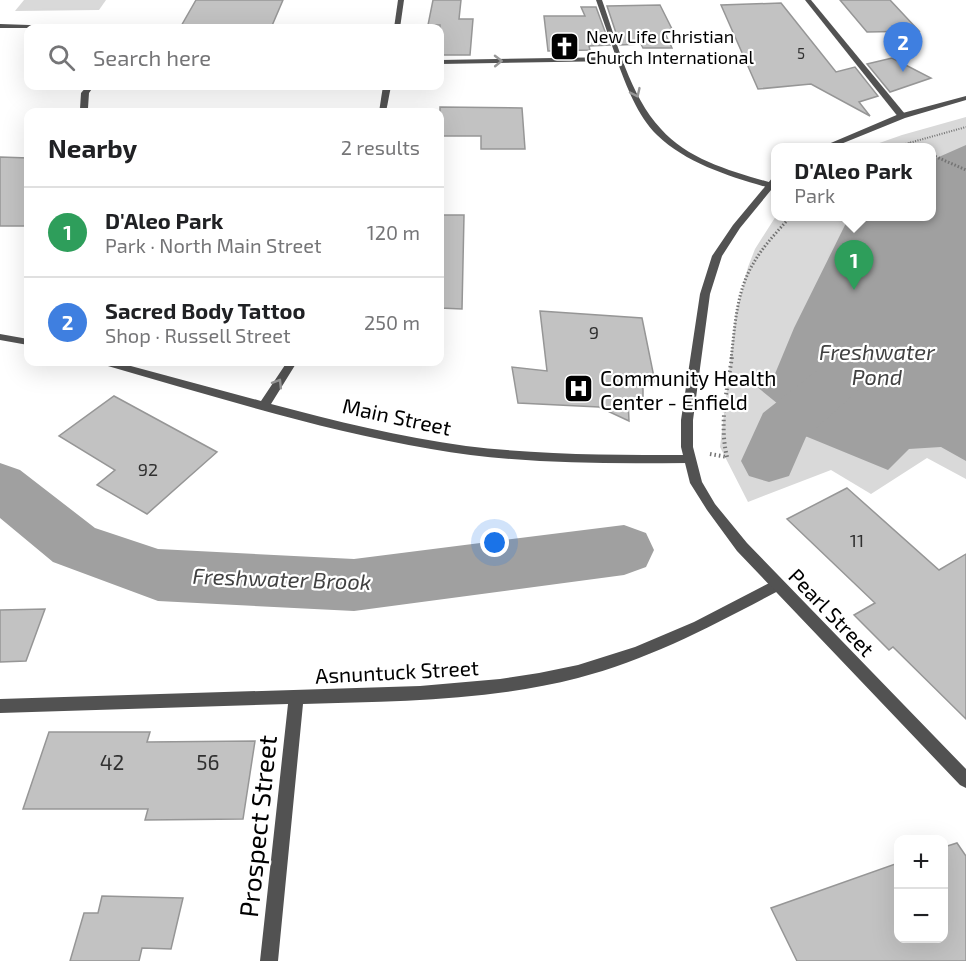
<!DOCTYPE html>
<meta charset="utf-8">
<style>
body{margin:0;font-family:"Exo 2",sans-serif;background:#f6f6f6;color:#202124}
.controls{position:absolute;right:18px;bottom:18px;display:grid;overflow:hidden;border-radius:12px;box-shadow:0 6px 24px #0002}
.controls button{width:54px;height:54px;display:grid;place-items:center;padding:0;border:0;border-bottom:2px solid #e0e0e0;background:#fff;color:#202124;font:30px sans-serif}
.you{position:absolute;left:495px;top:543px;width:21px;height:21px;margin:-15px;border:4px solid #fff;border-radius:50%;background:#1a73e8;box-shadow:0 0 0 9px #1a73e833}
.badge{display:grid;place-items:center;width:39px;height:39px;border-radius:50%;background:#0b8043;color:#fff;font-size:20px;font-weight:700}
.pin{position:absolute;translate:-50% -50px;filter:drop-shadow(0 2px 3px #0008)}
.pin::after{content:'';position:absolute;top:32px;width:21px;height:18px;background:inherit;clip-path:polygon(0 0,100% 0,50% 100%)}
.popup{position:absolute;left:771px;top:143px;width:165px;height:78px;box-sizing:border-box;display:grid;place-content:center;border-radius:12px;background:#fff;filter:drop-shadow(0 2px 4px #0005);font-size:20px;white-space:nowrap;color:#757577}
.popup b{font-size:22px;color:#202124}
.popup::after{content:'';position:absolute;left:50%;top:100%;margin-left:-12px;border:12px solid transparent;border-top-color:#fff}
.list{margin:0;padding:0;list-style:none}
h2{display:flex;justify-content:space-between;align-items:center;height:78px;margin:0;padding:0 24px;font-size:26px}
h2 small{font-size:20px;font-weight:400;color:#757577}
.list li{display:grid;grid-template-columns:39px 1fr auto;gap:18px;align-items:center;box-sizing:border-box;height:90px;padding:0 24px;border-top:2px solid #e0e0e0}
.list b{display:block;font-size:22px;white-space:nowrap}
.list p{margin:0;font-size:20px;white-space:nowrap;color:#757577}
.list em{font-size:20px;font-style:normal;color:#757577}
.icon{flex:none;width:33px;height:33px;fill:none;stroke:currentColor;stroke-width:2;stroke-linecap:round;stroke-linejoin:round}
.map{position:relative;flex:none;width:966px;height:961px;overflow:hidden}
.search{position:absolute;background:#fff;box-shadow:0 6px 24px #0002;left:24px;top:24px;width:420px;height:66px;display:flex;align-items:center;gap:15px;box-sizing:border-box;padding:0 21px;border-radius:12px;color:#757577;font-size:22px}
.panel{position:absolute;background:#fff;box-shadow:0 6px 24px #0002;left:24px;top:108px;width:420px;height:258px;border-radius:12px}
.map>svg:first-child{display:block}
.green{fill:#d9d9d9}
.water{fill:#a0a0a0}
.lines{fill:none;stroke-linecap:round;stroke-linejoin:round}
.river{fill:#a0a0a0;fill-rule:evenodd}
.building{fill:#c2c2c2;stroke:#969696;stroke-width:1.5}
.path-far2{stroke:#747474;stroke-width:2;stroke-dasharray:1 1.5;stroke-linecap:butt}
.path-far1{stroke:#747474;stroke-width:3;stroke-dasharray:1.5 2;stroke-linecap:butt}
.path{stroke:#747474;stroke-width:4;stroke-dasharray:1.5 3;stroke-linecap:butt}
.minor{fill:#525252;fill-rule:evenodd}
.tertiary{fill:#525252;fill-rule:evenodd}
.oneway{stroke:#979797}
.labels{text-anchor:middle;dominant-baseline:central;stroke-width:4.5;stroke-linejoin:round;paint-order:stroke}
.far-number-label{font-size:15px;fill:#303030}
.far-poi-label{font-size:18px;fill:#000;stroke:#fff;text-anchor:start}
.number-label{font-size:18px;fill:#303030}
.poi-label{font-size:21px;fill:#000;stroke:#fff;text-anchor:start}
.street-label{font-size:21px;fill:#000;stroke:#fff}
.near-number-label{font-size:21px;fill:#303030}
.water-label{font-size:22px;font-style:italic;fill:#414141;stroke:#fff}
.near-street-label{font-size:26px;fill:#000;stroke:#fff}
</style>
<div class="map">
<svg width="966" height="961" viewBox="0 0 966 961">
<rect width="100%" height="100%" fill="#fff"/>
<g class="green">
<path d="M24 0H106L99 10 15 11Z"/>
<path d="M966 117V479L927 458 871 494 831 470 748 502 720 447 736 313 748 267 755 249 776 216H932V148L868 147 902 135Z"/>
</g>
<path class="water" d="M966 145V461L941 447 909 449 888 470 771 422 783 408 756 386 772 381 794 328 849 217 932 216V160Z"/>
<g class="lines">
<g class="river">
<path d="M843 359 861 364 869 376 861 388 806 437 789 476 769 482 749 476 741 461 763 413 825 364Z"/>
<path d="M0 463 20 470 95 528 158 549 354 559 624 525 646 533 654 550 646 567 624 575 354 611 158 601 53 562 0 518Z"/>
</g>
</g>
<g class="building">
<path d="M196 0H283L271 28H180Z"/>
<path d="M433 0H461L459 19H473L470 55H440V25H428Z"/>
<path d="M840 0H890L919 31 867 32Z"/>
<path d="M781 3 836 72 855 67 878 96 859 102 870 116 811 84 758 89 721 5Z"/>
<path d="M660 5 673 31H664L672 48H643L641 44 620 45 607 6Z"/>
<path d="M581 7H596L610 45 589 46 590 50 548 51 544 16H585Z"/>
<path d="M892 58 931 78 890 92 867 64Z"/>
<path d="M440 107 522 108 525 149H481V136H440Z"/>
<path d="M0 157 28 158V226H0Z"/>
<path d="M440 215H464L462 309 440 308Z"/>
<path d="M540 311 642 318 655 382 643 380V399L628 398 629 421 599 407 518 403 512 367 547 371Z"/>
<path d="M114 396 217 452 147 514 97 485 115 470 59 436Z"/>
<path d="M847 488 939 570 966 554V719L893 647 889 650 854 615 875 603 787 519Z"/>
<path d="M45 609 26 661 0 662V610Z"/>
<path d="M49 732H150L147 742 255 741 243 819 145 820 148 809H23Z"/>
<path d="M957 843 966 856V961H797L771 908 898 863V939H944V847Z"/>
<path d="M102 896 183 898 171 949 142 948 139 961H70L84 913H98Z"/>
</g>
<g class="lines">
<g class="path-far2">
<path d="M909 143 918 148"/>
<path d="M891 148 966 127"/>
<path d="M932 155 936 157"/>
</g>
<g class="path-far1">
<path d="M932 155 966 170"/>
<path d="M731 359C735 327 736 292 753 264 763 246 778 231 791 216"/>
</g>
<g class="path">
<path d="M710 454 727 457"/>
<path d="M727 457C719 424 727 390 732 357"/>
</g>
<g class="minor">
<path d="M398 0H404L400 28H394Z"/>
<path d="M596 0H602C617 42 630 96 661 129 688 160 734 172 772 183V187H766C728 176 686 163 657 135 637 115 627 87 617 61L440 64V60L616 57Z"/>
<path d="M805 0H811L905 114V118H899Z"/>
<path d="M0 24 58 26 61 28H0Z"/>
<path d="M87 86H94L89 93 88 108 91 112H84L80 109 81 93Z"/>
<path d="M383 86H391L386 112H379Z"/>
<path d="M0 334 28 339V345L0 340Z"/>
<path d="M100 362H116L261 401 287 362H297L271 404C335 421 400 437 466 446 540 455 615 455 689 455L695 459 689 463C603 464 516 464 431 449 319 430 210 395 101 364Z"/>
<path d="M777 579 782 581 784 585 782 589C716 624 651 659 578 678 489 701 395 701 303 704L278 961H260L288 704 0 713V699L420 686 500 679 539 673 578 665 635 647 694 622Z"/>
</g>
<g class="tertiary">
<path d="M966 96V100L905 118 831 148H819L899 114Z"/>
<path d="M776 176V184L740 228 722 256 710 294 693 420V447L702 482 715 504 747 543 966 769V788L960 785 737 551 707 510 690 483 681 447V420L700 294 712 256 733 225 773 177Z"/>
</g>
</g>
<defs><path id="oneway-chevron" d="M-2-3.5L2.5 0L-2 3.5" fill="none" stroke-width="1.6" stroke-linecap="round" stroke-linejoin="round" transform="scale(1.5)"/></defs>
<g class="oneway">
<use href="#oneway-chevron" transform="translate(498 61) rotate(-1)"/>
<use href="#oneway-chevron" transform="translate(636 93) rotate(65)"/>
<use href="#oneway-chevron" transform="translate(278 383) rotate(-58)"/>
</g>
<defs>
<symbol id="church-square" viewBox="-11 -11 22 22"><rect x="-9" y="-9" width="18" height="18" rx="4" fill="#000" stroke="#fff"/><path d="M-1.2-6h2.4v3.5h3.3v2.4h-3.3V6h-2.4V-.1h-3.3v-2.4h3.3Z" fill="#fff"/></symbol>
<symbol id="hospital-square" viewBox="-11 -11 22 22"><rect x="-9" y="-9" width="18" height="18" rx="4" fill="#000" stroke="#fff"/><path d="M-5-5h3v3.5h4V-5h3V5h-3V1.5h-4V5h-3Z" fill="#fff"/></symbol>
</defs>
<g fill-rule="evenodd">
<use href="#church-square" x="548" y="30" width="33" height="33"/>
<use href="#hospital-square" x="562" y="372" width="33" height="33"/>
</g>
<g class="labels">
<g class="far-number-label">
<text x="801" y="53">5</text>
</g>
<g class="far-poi-label">
<text x="586" y="36">New Life Christian<tspan x="586" dy="21">Church International</tspan></text>
</g>
<g class="number-label">
<text x="594" y="332">9</text>
<text x="148" y="469">92</text>
<text x="857" y="540">11</text>
</g>
<g class="poi-label">
<text x="600" y="377">Community Health<tspan x="600" dy="24">Center - Enfield</tspan></text>
</g>
<g class="street-label">
<text transform="translate(397 416) rotate(12)">Main Street</text>
<text transform="translate(832 612) rotate(46)">Pearl Street</text>
<text transform="translate(397 671) rotate(-3)">Asnuntuck Street</text>
</g>
<g class="near-number-label">
<text x="112" y="761">42</text>
<text x="208" y="761">56</text>
</g>
<g class="water-label">
<text x="877" y="351">Freshwater<tspan x="877" dy="25">Pond</tspan></text>
<text transform="translate(282 578) rotate(2)">Freshwater Brook</text>
</g>
<g class="near-street-label">
<text transform="translate(257 826) rotate(-84)">Prospect Street</text>
</g>
</g>
</svg>
<div class="controls">
<button>+</button>
<button>−</button>
</div>
<div class="you"></div>
<div class="pin badge" style="left:854px;top:290px;background:#2e9e5b">1</div>
<div class="popup"><b>D'Aleo Park</b>Park</div>
<div class="pin badge" style="left:903px;top:72px;background:#3f7fe0">2</div>
<div class="search"><svg class="icon" aria-label="search" viewBox="0 0 24 24"><circle cx="10" cy="10" r="6"/><path d="M15 15l6 6"/></svg>Search here</div>
<section class="panel">
<h2>Nearby<small>2 results</small></h2>
<ul class="list">
<li><span class="badge" style="background:#2e9e5b">1</span><div><b>D'Aleo Park</b><p>Park · North Main Street</p></div><em>120 m</em></li>
<li><span class="badge" style="background:#3f7fe0">2</span><div><b>Sacred Body Tattoo</b><p>Shop · Russell Street</p></div><em>250 m</em></li>
</ul>
</section>
</div>
